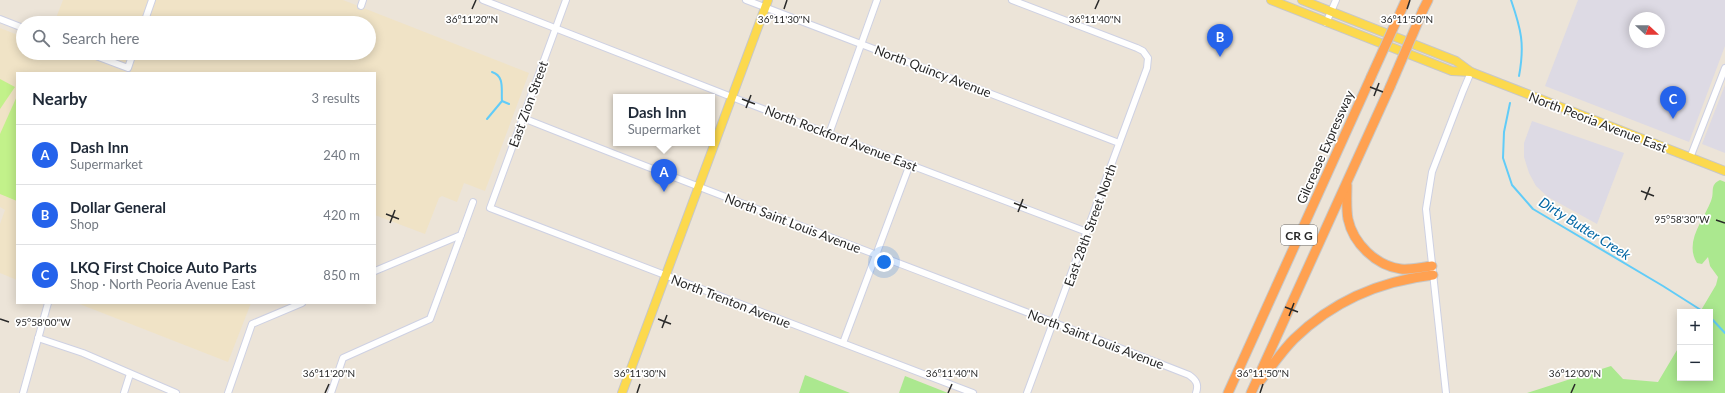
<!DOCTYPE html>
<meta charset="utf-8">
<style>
body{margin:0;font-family:Lato,sans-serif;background:#f6f6f7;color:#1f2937}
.controls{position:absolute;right:12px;bottom:12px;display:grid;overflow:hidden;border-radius:0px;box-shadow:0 2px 10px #0003}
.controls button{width:36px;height:36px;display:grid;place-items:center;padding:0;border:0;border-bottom:1px solid #e0e1e3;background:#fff;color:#1f2937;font:20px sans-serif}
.compass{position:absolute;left:1629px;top:12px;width:36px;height:36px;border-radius:50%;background:#fff;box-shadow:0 2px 10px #0003;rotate:111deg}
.you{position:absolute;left:884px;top:262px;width:14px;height:14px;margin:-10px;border:3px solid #fff;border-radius:50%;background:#1a73e8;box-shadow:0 0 0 6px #1a73e833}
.badge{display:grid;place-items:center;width:26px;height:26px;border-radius:50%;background:#2563eb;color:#fff;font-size:13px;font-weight:700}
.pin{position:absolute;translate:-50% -33px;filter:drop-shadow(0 1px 2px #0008)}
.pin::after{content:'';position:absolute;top:21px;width:14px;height:12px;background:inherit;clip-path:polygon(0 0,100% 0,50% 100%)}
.popup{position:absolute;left:613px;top:94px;width:102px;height:52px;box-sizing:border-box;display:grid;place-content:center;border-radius:0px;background:#fff;filter:drop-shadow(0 1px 3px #0005);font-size:13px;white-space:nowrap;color:#747a83}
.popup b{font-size:15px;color:#1f2937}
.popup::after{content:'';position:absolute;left:50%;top:100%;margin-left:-8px;border:8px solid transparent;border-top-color:#fff}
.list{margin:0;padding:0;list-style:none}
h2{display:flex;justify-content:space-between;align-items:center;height:52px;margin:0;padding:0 16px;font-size:17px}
h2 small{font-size:13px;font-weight:400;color:#747a83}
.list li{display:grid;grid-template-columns:26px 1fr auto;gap:12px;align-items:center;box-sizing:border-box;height:60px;padding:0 16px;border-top:1px solid #e0e1e3}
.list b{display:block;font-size:15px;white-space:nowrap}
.list p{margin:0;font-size:13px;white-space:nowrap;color:#747a83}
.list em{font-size:13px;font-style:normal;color:#747a83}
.icon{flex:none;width:22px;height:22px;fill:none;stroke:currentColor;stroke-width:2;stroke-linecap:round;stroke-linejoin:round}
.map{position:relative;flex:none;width:1725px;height:393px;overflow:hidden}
.search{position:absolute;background:#fff;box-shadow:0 2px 10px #0003;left:16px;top:16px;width:360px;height:44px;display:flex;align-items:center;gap:10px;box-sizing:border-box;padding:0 14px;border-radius:22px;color:#747a83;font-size:15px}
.panel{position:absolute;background:#fff;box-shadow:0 2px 10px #0003;left:16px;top:72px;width:360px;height:232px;border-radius:0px}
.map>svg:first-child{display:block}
.industrial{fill:#dddae4;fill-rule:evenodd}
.education{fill:#f0e3c6}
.green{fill:#abe88f}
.pitch{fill:#c2f18a}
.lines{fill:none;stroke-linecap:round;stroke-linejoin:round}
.stream{stroke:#61ccf8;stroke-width:2}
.minor-casing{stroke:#ced1e3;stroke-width:8}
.major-casing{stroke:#c7c7c7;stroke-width:10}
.highway-casing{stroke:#c7c7c7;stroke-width:11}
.minor{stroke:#fff;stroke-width:6}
.major{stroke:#fcd94d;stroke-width:8}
.highway{stroke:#ffa151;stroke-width:9}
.highway-bridge-casing{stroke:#c7c7c7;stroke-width:11;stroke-linecap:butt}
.highway-bridge{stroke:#ffa151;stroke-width:9}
.ticks{fill:none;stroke:#282828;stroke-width:1.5}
.labels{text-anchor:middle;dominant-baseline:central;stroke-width:3.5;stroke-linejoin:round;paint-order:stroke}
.shield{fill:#fff;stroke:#686868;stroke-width:1}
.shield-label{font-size:12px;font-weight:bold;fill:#282828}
.street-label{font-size:13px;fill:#282828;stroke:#fff}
.water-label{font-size:14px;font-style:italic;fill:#0266a3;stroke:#fff}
.ticks-label{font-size:10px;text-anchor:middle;fill:#282828;stroke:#fff;stroke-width:3.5;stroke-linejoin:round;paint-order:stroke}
</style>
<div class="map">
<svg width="1725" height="393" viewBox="0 0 1725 393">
<rect width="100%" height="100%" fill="#ece4d8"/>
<g class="industrial">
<path d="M1578 0H1725V46L1689 142 1545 86ZM1635 18H1659V42H1635Z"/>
<path d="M1725 85V153L1702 144Z"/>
<path d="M1532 121 1624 153 1597 224 1548 197 1536 186 1529 173 1524 157V143Z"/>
</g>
<g class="education">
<path d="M63 0H343L529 73 485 191 464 183 457 202 442 196 439 198 425 234 375 215V73H17V280L0 273V224L5 210 0 207V28L23 37V53H369V23H54Z"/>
<path d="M77 303H251L228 362Z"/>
</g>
<g class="green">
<path d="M1720 180 1725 182V393H1527L1611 366 1623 379 1658 382 1680 345V378H1710V312H1700L1716 285 1718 277 1710 266 1708 257 1702 264 1697 263C1684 242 1703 221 1711 201 1715 192 1709 185 1720 180Z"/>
<path d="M805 375 850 393H799Z"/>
<path d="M905 376 948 393H899Z"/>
</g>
<g class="pitch">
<path d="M0 79 15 87 0 109Z"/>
<path d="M17 96V201L0 194V134Z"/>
</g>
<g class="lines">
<g class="stream">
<path d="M1511 0C1521 29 1525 44 1519 76"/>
<path d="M492 72C505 76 501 90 502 101L509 104"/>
<path d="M1510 103 1504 132 1503 158 1512 185 1533 209 1663 286 1704 312"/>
<path d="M487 119 502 101"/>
<path d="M1710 317 1725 333"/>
</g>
<defs>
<g id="minor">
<path d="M483 0 742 101 1087 232"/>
<path d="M566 0 490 208 973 393"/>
<path d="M746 0 1119 143"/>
<path d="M1012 0 1137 48 1143 51 1148 58 1147 68 1027 393"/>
<path d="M361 6 363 0"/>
<path d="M0 19 23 28"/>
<path d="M144 23 152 0"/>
<path d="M1326 23 1336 0"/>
<path d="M88 53 128 68 133 53"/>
<path d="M523 118C744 206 967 288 1189 375 1196 380 1199 384 1196 393"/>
<path d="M829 134 877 0"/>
<path d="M1690 158 1725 68"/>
<path d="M375 271 461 235 473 202"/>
<path d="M38 338 83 353 176 393"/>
<path d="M843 343 910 164"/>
<path d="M23 393 48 303"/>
<path d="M124 393 130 374"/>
<path d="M228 393 252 324 302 303"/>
<path d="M331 393 343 358 430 319 461 235"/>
<path d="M1446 393 1426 209 1432 172 1463 91 1471 72"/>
</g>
<g id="major">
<path d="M1271 0 1452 71 1471 72"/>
<path d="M1302 0 1456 61 1471 72 1725 171"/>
<path d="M622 393 768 0"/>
</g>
<g id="highway">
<path d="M1423 10 1428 0"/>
<path d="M1347 185C1347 196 1346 208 1348 219 1353 243 1376 266 1401 269 1411 270 1422 267 1432 266"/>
<path d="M1261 380C1272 366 1282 351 1294 339 1332 302 1380 281 1433 275"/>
<path d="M1228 393 1371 77"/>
<path d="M1251 393 1390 87"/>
</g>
</defs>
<use href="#minor" class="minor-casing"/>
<use href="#major" class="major-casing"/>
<use href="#highway" class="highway-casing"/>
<use href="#minor" class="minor"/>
<use href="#major" class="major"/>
<use href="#highway" class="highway"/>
<defs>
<g id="highway-bridge">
<path d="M1371 77 1405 2"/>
<path d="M1390 87 1423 10"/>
</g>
</defs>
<use href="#highway-bridge" class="highway-bridge-casing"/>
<use href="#highway-bridge" class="highway-bridge"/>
</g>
<path class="ticks" d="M472 9 476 0M784 9 787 0M1095 9 1099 0M1407 9 1410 0M1370 87 1383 92M1374 96 1379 83M742 99 755 104M746 108 751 95M1641 191 1654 196M1645 200 1650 187M1014 203 1027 208M1018 212 1023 199M386 214 399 219M1716 220 1725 223M390 223 395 210M1285 307 1298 312M1289 316 1294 303M0 319 9 322M658 319 671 324M662 328 667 315M325 393 329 384M637 393 640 384M948 393 952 384M1260 393 1263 384M1571 393 1575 384"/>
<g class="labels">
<rect class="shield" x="1281" y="225" width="36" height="20" rx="3"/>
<g class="shield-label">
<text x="1299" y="235">CR G</text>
</g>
<g class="street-label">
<text transform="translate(933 71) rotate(21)">North Quincy Avenue</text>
<text transform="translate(528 104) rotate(-70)">East Zion Street</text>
<text transform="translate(1598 122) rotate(21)">North Peoria Avenue East</text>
<text transform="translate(841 138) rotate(21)">North Rockford Avenue East</text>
<text transform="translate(1325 147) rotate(-66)">Gilcrease Expressway</text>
<text transform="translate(793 223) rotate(21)">North Saint Louis Avenue</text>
<text transform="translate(1090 225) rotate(-70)">East 28th Street North</text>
<text transform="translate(731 301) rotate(21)">North Trenton Avenue</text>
<text transform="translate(1096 339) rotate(21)">North Saint Louis Avenue</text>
</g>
<g class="water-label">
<text transform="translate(1585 228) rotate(32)">Dirty Butter Creek</text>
</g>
</g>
<g class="ticks-label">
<text x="1095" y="23">36°11'40"N</text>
<text x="472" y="23">36°11'20"N</text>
<text x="784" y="23">36°11'30"N</text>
<text x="1407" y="23">36°11'50"N</text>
<text x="1682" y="223">95°58'30"W</text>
<text x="43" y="326">95°58'00"W</text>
<text x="329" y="377">36°11'20"N</text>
<text x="640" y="377">36°11'30"N</text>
<text x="952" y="377">36°11'40"N</text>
<text x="1263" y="377">36°11'50"N</text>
<text x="1575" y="377">36°12'00"N</text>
</g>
</svg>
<div class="controls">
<button>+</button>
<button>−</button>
</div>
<svg class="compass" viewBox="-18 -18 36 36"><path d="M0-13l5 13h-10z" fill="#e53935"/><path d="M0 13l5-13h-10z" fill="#747a83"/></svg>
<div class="you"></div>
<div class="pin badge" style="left:664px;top:192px">A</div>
<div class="popup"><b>Dash Inn</b>Supermarket</div>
<div class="pin badge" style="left:1220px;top:57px">B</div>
<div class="pin badge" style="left:1673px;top:119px">C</div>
<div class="search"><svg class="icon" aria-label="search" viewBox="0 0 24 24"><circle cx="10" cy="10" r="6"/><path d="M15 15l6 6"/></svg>Search here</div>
<section class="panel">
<h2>Nearby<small>3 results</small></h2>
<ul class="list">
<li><span class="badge">A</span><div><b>Dash Inn</b><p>Supermarket</p></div><em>240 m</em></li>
<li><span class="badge">B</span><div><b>Dollar General</b><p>Shop</p></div><em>420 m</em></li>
<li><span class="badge">C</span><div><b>LKQ First Choice Auto Parts</b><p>Shop · North Peoria Avenue East</p></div><em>850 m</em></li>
</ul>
</section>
</div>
